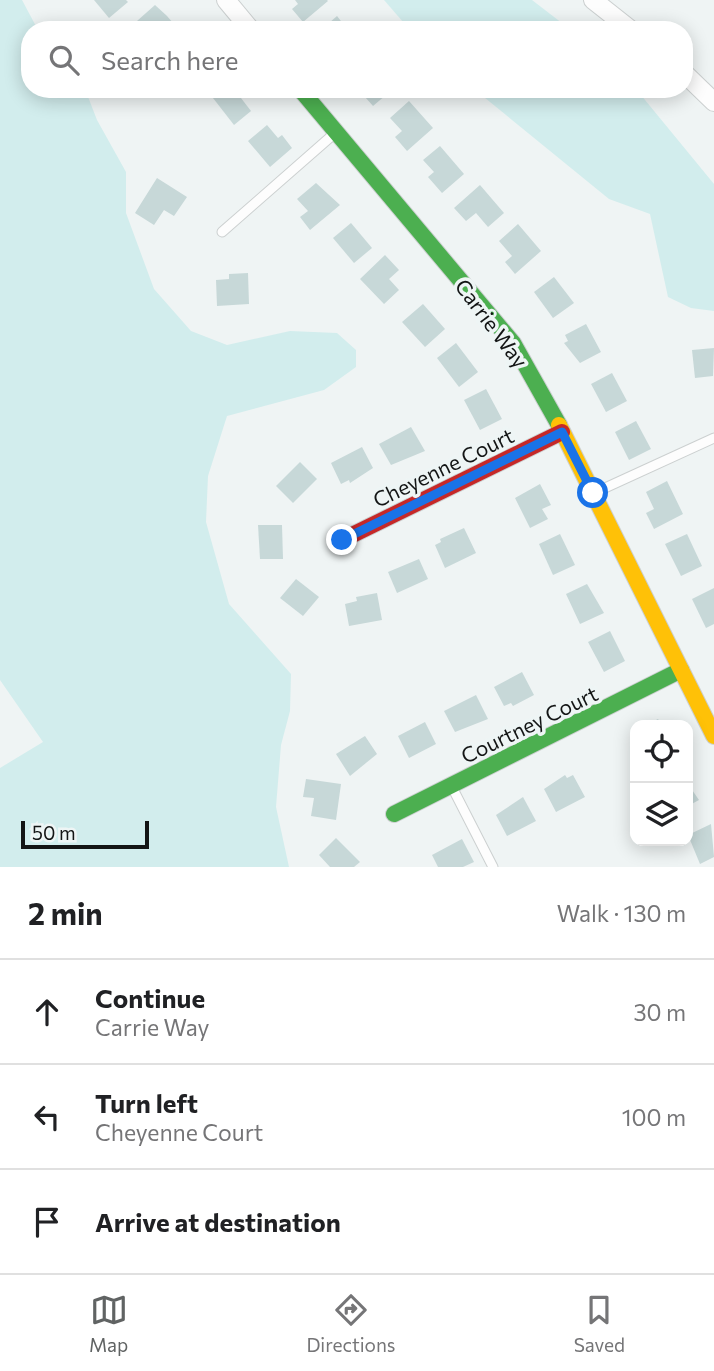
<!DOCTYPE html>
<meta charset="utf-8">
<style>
body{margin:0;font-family:Commissioner,sans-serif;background:#f2f2f2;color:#202124}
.controls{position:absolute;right:21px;bottom:21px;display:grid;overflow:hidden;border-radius:14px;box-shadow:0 4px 18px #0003}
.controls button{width:63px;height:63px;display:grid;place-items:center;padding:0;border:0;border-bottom:2px solid #e0e0e0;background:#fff;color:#202124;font:35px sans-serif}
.scale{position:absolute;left:21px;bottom:18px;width:128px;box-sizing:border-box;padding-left:7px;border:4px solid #131515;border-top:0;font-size:19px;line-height:24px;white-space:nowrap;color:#131515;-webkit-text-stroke:5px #eef5f5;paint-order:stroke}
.stop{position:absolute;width:21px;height:21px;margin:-16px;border:5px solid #1a73e8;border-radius:50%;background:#fff}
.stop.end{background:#1a73e8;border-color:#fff;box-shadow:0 2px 7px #0008}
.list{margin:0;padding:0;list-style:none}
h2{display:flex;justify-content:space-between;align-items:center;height:91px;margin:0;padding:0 28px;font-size:30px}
h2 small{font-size:23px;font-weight:400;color:#757577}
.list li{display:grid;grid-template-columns:46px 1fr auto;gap:21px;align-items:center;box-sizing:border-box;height:105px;padding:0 28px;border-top:2px solid #e0e0e0}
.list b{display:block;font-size:26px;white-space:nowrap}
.list p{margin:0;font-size:23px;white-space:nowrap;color:#757577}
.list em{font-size:23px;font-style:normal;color:#757577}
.icon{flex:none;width:38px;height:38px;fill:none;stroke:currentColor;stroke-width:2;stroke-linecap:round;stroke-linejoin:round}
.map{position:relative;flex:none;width:714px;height:867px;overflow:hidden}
.search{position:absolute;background:#fff;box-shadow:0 4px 18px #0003;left:21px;right:21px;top:21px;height:77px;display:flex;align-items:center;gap:18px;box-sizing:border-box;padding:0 24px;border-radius:28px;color:#757577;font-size:26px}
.sheet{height:406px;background:#fff}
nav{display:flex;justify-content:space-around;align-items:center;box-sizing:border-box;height:98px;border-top:2px solid #e0e0e0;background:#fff;font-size:19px;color:#757577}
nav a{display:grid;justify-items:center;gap:4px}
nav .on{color:#606363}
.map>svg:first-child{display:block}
.green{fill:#d2eded}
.building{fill:#c7d8d8}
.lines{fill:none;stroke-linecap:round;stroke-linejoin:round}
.lane-casing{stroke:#ccd0d0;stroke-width:11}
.street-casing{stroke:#ccd0d0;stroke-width:20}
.fast-casing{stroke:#ccd0d0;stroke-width:18}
.slow-casing{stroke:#ccd0d0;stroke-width:18}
.jam-casing{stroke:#ccd0d0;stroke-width:18}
.lane{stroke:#fdfdfd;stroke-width:9}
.street{stroke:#fdfdfd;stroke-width:18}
.fast{stroke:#4caf50;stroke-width:16}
.slow{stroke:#ffc107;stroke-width:16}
.jam{stroke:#c62828;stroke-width:16}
.route{stroke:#1a73e8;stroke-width:9}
.labels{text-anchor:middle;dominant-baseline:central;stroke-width:7;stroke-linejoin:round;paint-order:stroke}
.street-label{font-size:21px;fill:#131515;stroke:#eef5f5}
</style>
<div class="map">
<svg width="714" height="867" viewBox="0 0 714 867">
<rect width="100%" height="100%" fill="#eff4f4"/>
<g class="green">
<path d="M0 0H22L38 30H30V89H85L97 120 126 172V213L154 289 191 331 227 345 290 331 337 333 356 350V367L324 390 227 416 208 476 206 522 229 604 291 674 290 711 281 745 276 807 289 867H0V768L43 742 0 680Z"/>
<path d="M384 0H532L571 30H410Z"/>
<path d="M474 89H636L714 184V311L691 308 668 297 650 214 609 199Z"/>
</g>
<g class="building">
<path d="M94 0H126L128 2 109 18Z"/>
<path d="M295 0H327L328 1 303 22 292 9 298 4Z"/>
<path d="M155 5 167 16 179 30H144L137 21Z"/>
<path d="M337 16 348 30H321Z"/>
<path d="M224 89H234L251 111 234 125 213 98Z"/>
<path d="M358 89H393L373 106Z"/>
<path d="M409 101 433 128 407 151 395 137 402 131 390 118Z"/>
<path d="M267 125 278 138 282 135 292 148 270 167 248 141Z"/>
<path d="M440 146 464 174 442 193 428 177 434 172 423 160Z"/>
<path d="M157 178 187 197 174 216 164 210 154 225 135 213Z"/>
<path d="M316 183 340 205 310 230 300 217 308 211 297 199Z"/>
<path d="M480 185 504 213 488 227 476 213 466 221 454 208Z"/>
<path d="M351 223 372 248 354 263 333 238Z"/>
<path d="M518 224 541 251 515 274 505 262 512 256 499 241Z"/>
<path d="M385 255 399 270 389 279 399 290 384 304 360 279Z"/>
<path d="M248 273 249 304 217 306 216 280 229 279V274Z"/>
<path d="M554 277 574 303 553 318 534 292Z"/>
<path d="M423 304 445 329 425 347 402 322Z"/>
<path d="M586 324 601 352 580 363 564 343 568 341 565 335Z"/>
<path d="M456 343 478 372 459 387 437 358Z"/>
<path d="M714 348 713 376 695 378 692 350Z"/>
<path d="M612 373 627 401 606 412 591 384Z"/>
<path d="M486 389 502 419 480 430 464 400Z"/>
<path d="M636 421 651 449 629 460 615 432Z"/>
<path d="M411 427 425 451 391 465 379 444Z"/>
<path d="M362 447 373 468 350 483 349 480 341 484 331 463Z"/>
<path d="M300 462 317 479 293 503 276 486Z"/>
<path d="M667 481 683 514 654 529 646 513 654 509 646 492Z"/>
<path d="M540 484 551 505 542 509 548 519 530 528 515 498Z"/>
<path d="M258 525H282L283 559H260Z"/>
<path d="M464 528 476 553 445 568 435 545 441 542 440 539Z"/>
<path d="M560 534 575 565 553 575 539 544Z"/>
<path d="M687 534 702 566 681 576 665 544Z"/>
<path d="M419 559 428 579 397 593 388 572Z"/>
<path d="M296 579 319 597 303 616 280 598Z"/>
<path d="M587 584 604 613 580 624 566 594Z"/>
<path d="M714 588V624L706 628 692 599Z"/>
<path d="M377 593 382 620 349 626 345 604 357 601 356 597Z"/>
<path d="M610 631 625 661 604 672 588 642Z"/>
<path d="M522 672 534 695 513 706 511 703 504 706 494 687Z"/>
<path d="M476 695 488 719 455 732 444 711Z"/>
<path d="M658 719 662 725H646Z"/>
<path d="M425 722 436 744 409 758 398 736Z"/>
<path d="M365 736 377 754 350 776 336 754Z"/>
<path d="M565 775 567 778 573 775 585 797 556 812 544 789Z"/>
<path d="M306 779 341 784 336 820 311 816 314 798 303 797Z"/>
<path d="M688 784 699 800 688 806Z"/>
<path d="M523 797 536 821 507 836 496 815Z"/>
<path d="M711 824 714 857 700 864 688 835Z"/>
<path d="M336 838 360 862 354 867H330L319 855Z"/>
<path d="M462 839 474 862 463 867H438L432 855Z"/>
</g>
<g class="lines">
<defs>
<g id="lane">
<path d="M222 232 335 133"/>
<path d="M594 493 714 438"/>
<path d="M452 787 493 867"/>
</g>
<g id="street">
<path d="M226 0 251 30"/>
<path d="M593 0 631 30"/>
<path d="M684 73 714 102"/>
</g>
<g id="fast">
<path d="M300 89 513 343 559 425"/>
<path d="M394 814 681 670"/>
</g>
<path id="slow" d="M559 425 714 736"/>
<path id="jam" d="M342 540 562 432"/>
</defs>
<use href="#lane" class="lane-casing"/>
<use href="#street" class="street-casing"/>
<use href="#fast" class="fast-casing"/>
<use href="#slow" class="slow-casing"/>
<use href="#jam" class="jam-casing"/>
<use href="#lane" class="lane"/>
<use href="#street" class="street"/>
<use href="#fast" class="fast"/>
<use href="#slow" class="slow"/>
<use href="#jam" class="jam"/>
</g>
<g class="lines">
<path class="route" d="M342 540 562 432 593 493"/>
</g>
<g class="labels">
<g class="street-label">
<text transform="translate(492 323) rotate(53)">Carrie Way</text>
<text transform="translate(443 467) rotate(-26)">Cheyenne Court</text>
<text transform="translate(529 724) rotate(-26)">Courtney Court</text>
</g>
</g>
</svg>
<div class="controls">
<button><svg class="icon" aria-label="locate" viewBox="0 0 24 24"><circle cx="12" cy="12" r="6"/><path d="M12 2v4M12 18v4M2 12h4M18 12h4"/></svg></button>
<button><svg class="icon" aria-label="layers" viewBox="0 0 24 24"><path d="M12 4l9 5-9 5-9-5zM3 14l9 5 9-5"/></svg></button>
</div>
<div class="scale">50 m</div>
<div class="stop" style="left:593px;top:493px"></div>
<div class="stop end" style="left:342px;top:540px"></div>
<div class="search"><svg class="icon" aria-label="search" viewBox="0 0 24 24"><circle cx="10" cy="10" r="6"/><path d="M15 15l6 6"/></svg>Search here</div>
</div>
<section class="sheet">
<h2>2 min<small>Walk · 130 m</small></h2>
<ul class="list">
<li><svg class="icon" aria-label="ahead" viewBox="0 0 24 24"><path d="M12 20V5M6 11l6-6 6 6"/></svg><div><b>Continue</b><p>Carrie Way</p></div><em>30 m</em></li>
<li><svg class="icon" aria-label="left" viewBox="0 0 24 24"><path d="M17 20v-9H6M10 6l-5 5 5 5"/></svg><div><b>Turn left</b><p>Cheyenne Court</p></div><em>100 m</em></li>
<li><svg class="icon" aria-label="arrive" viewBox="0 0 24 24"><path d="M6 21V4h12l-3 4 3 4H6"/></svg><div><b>Arrive at destination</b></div></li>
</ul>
</section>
<nav>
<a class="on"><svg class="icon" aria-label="map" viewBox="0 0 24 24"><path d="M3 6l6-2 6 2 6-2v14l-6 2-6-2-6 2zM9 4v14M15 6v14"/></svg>Map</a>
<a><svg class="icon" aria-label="directions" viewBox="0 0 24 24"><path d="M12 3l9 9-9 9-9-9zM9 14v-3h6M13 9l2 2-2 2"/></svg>Directions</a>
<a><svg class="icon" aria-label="saved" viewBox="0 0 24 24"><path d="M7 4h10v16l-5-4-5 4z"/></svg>Saved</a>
</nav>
